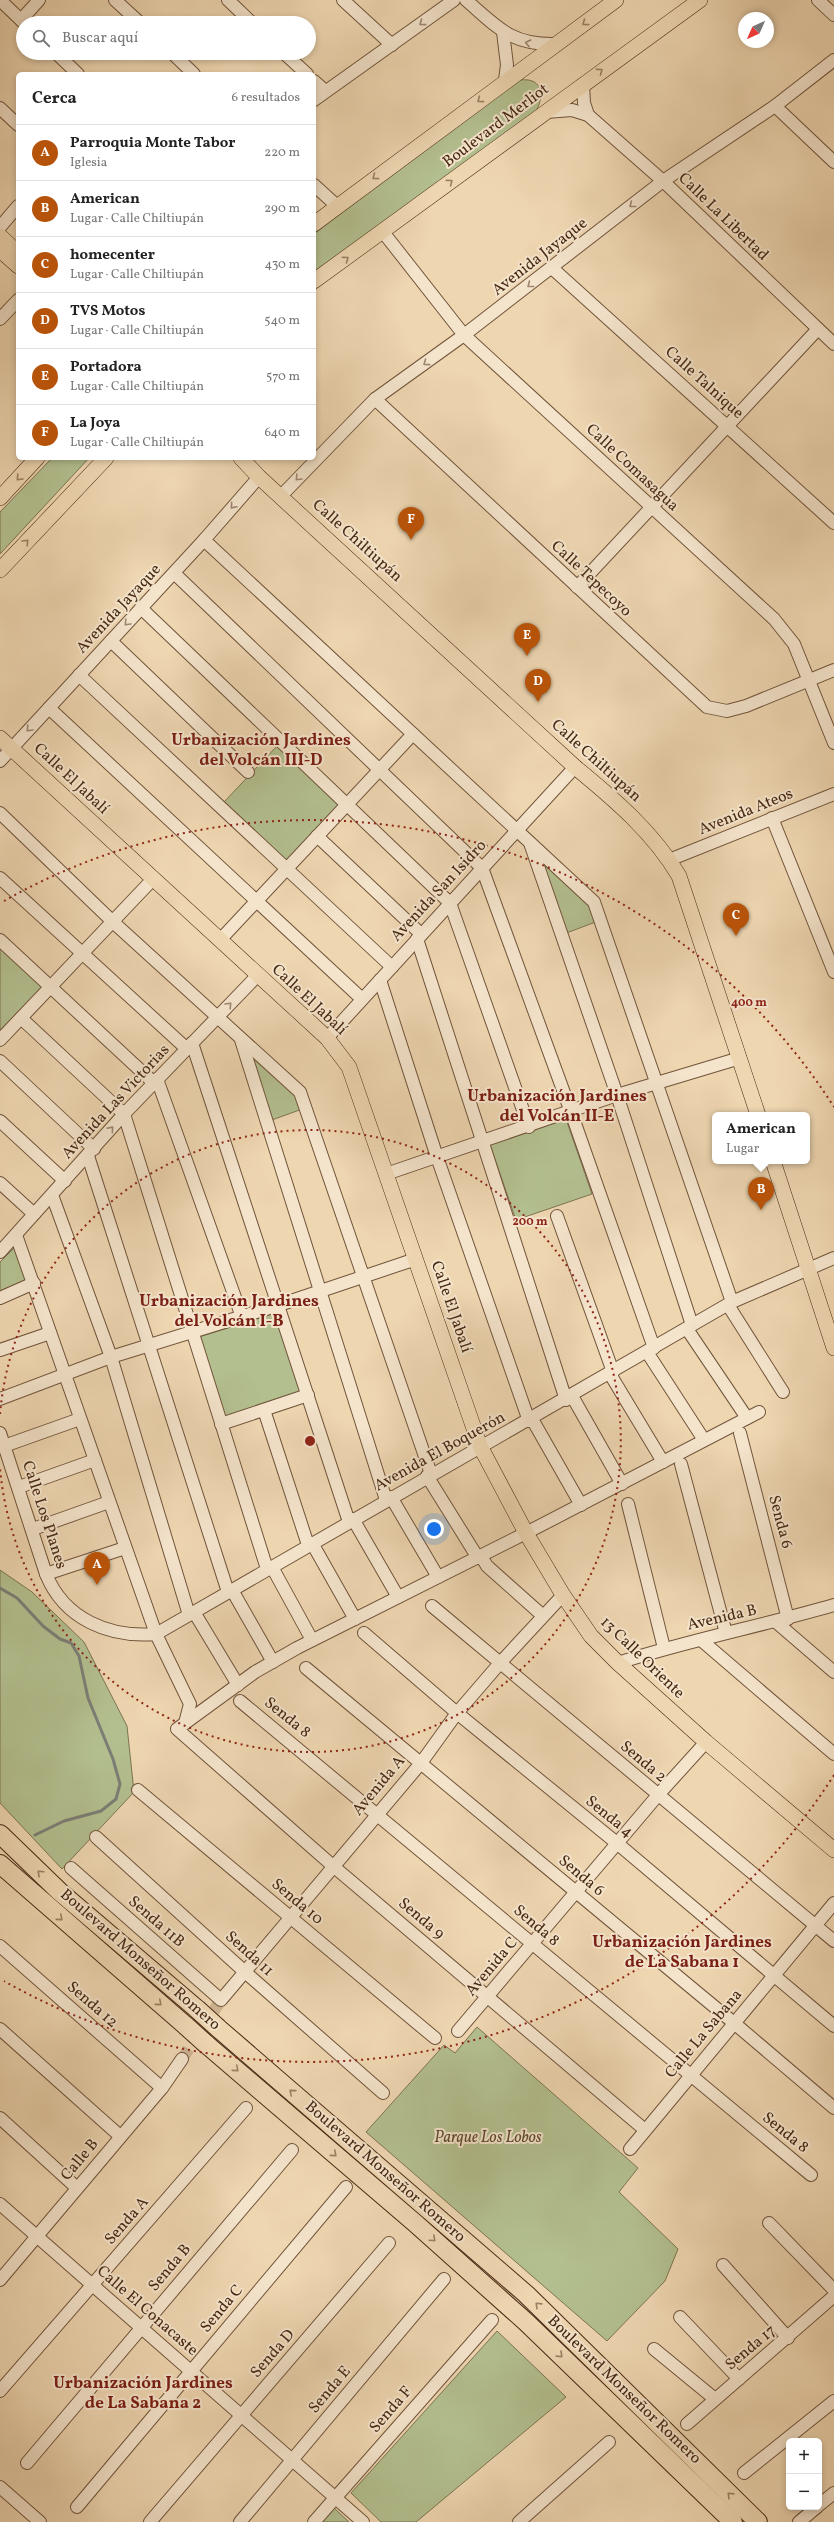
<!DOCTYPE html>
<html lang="es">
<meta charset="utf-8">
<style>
body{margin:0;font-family:Vollkorn,serif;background:#f2f2f2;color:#222}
.controls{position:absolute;right:12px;bottom:12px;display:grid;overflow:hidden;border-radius:6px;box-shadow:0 2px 6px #0003}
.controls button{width:36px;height:36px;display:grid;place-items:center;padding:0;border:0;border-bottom:1px solid #e0e0e0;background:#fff;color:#222;font:20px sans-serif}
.compass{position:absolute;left:738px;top:12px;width:36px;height:36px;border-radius:50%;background:#fff;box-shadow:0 2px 6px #0003;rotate:225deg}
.you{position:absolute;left:434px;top:1529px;width:14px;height:14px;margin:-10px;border:3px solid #fff;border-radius:50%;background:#1a73e8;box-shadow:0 0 0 6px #1a73e833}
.badge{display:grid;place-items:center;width:26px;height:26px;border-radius:50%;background:#b45309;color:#fff;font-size:13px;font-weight:700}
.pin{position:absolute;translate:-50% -33px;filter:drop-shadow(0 1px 2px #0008)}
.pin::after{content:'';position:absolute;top:21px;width:14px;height:12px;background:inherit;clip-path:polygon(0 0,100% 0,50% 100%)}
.popup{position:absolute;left:712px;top:1112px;width:98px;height:52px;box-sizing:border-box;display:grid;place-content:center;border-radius:6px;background:#fff;filter:drop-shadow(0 1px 3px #0005);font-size:13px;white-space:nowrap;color:#767676}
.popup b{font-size:15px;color:#222}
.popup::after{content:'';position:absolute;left:50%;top:100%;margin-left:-8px;border:8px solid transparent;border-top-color:#fff}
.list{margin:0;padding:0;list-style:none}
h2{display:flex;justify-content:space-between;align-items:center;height:52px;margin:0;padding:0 16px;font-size:17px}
h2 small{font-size:13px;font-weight:400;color:#767676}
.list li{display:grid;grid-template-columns:26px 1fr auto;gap:12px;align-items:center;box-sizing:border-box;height:56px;padding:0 16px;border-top:1px solid #e0e0e0}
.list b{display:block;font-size:15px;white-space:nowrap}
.list p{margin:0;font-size:13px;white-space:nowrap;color:#767676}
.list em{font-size:13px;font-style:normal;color:#767676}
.icon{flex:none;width:22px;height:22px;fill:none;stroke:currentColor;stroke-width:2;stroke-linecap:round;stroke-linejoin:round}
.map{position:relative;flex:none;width:834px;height:2522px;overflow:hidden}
.search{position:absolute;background:#fff;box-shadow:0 2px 6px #0003;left:16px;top:16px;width:300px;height:44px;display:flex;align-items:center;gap:10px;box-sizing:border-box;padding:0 14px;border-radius:22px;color:#767676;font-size:15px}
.panel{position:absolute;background:#fff;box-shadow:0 2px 6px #0003;left:16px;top:72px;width:300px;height:388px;border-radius:6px}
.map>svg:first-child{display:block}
.green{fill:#b3bf8f;stroke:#7d7451}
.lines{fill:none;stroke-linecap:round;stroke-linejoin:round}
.stream{stroke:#7c7e76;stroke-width:3}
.minor-tunnel{stroke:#cdb391;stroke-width:12;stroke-dasharray:12 6;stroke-linecap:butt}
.minor-casing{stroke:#71543a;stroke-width:14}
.major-casing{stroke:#472913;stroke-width:16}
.highway-casing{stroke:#472913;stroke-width:20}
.minor{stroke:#f4e4cc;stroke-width:12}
.major{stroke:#eed6b1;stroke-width:15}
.highway{stroke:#eed6b1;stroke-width:18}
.highway-bridge-casing{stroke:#472913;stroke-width:20;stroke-linecap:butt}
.highway-bridge{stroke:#eed6b1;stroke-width:18}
.oneway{stroke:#9e8670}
.oneway2{stroke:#9a8062}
.ring{fill:none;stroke:#8f2418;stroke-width:2;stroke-dasharray:2 4}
.labels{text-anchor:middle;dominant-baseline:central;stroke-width:4;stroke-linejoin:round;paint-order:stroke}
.street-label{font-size:16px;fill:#472913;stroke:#f4e4cc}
.park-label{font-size:16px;font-style:italic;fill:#5d472c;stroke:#f4e4cc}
.neighbourhood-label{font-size:17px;font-weight:bold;fill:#7a1f14;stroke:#f4e4cc}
.centre{fill:#8f2418;stroke:#f4e4cc;stroke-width:2}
.ring-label{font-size:12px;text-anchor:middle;font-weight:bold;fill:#8f2418;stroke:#f4e4cc;stroke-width:4;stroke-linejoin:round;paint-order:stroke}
</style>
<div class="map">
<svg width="834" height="2522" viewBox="0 0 834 2522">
<rect width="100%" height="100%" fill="#eed6b1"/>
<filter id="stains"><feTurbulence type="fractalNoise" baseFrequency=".005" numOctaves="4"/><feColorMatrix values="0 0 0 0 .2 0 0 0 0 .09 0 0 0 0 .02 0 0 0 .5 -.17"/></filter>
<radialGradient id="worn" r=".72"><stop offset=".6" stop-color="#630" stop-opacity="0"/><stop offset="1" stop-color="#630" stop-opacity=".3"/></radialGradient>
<g class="green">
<path d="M516 80C521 80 528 79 532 81 545 86 541 103 536 111L314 273V234Z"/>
<path d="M52 458H89L0 554V512Z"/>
<path d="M277 746 340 806 288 862 224 802Z"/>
<path d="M530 842 594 902 601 920 561 935Z"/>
<path d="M0 946 45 988 0 1034Z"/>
<path d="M241 1039 300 1092 305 1108 269 1121Z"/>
<path d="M566 1119 592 1194 516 1220 490 1145Z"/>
<path d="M17 1245 30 1283 0 1294V1262Z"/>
<path d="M276 1313 302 1393 225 1418 199 1337Z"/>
<path d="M0 1570 32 1592 84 1642 127 1726 134 1792 62 1869 0 1803Z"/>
<path d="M477 2027 638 2168 619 2192 678 2249 665 2281 607 2341 366 2132 444 2045 455 2053Z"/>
<path d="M497 2331 566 2397 416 2522H381L351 2493Z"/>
<path d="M334 2508 349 2522H322Z"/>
</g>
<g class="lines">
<path class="stream" d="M0 1588 17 1598 43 1626 60 1639 71 1643 79 1656 88 1698 113 1759 120 1784 116 1799 101 1811 64 1821 35 1835"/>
<path class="minor-tunnel" d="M182 2059 221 2000"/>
<defs>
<g id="minor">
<path d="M0 0 24 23"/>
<path d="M115 0 140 23"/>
<path d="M228 0 252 23"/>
<path d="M343 0 392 45"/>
<path d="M466 0C497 27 511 45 555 44"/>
<path d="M818 0 834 15"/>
<path d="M21 20 39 0"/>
<path d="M503 32 507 65 505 80"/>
<path d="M56 53 78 74"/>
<path d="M172 53 194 74"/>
<path d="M284 53 307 74"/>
<path d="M314 81 325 91"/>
<path d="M583 84 584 103 588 115"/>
<path d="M314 100 454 0"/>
<path d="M775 106 834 162"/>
<path d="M0 108 18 125"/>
<path d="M546 112 572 110 588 115 663 181 834 344"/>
<path d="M314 185 337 206"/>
<path d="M0 227 18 206"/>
<path d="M383 232 464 335 774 619 794 644 834 743"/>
<path d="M552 268 834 523"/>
<path d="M0 319 18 300"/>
<path d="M375 399 707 707 727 711 746 706 834 670"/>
<path d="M281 496 375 399 464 335 663 181 775 106 834 60"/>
<path d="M204 540 594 902 732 1302"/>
<path d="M174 573 482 868 571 1112 654 1348"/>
<path d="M577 587 818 329"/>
<path d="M141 608 450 903 529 1127"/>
<path d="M111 641 248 772"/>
<path d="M79 675 392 967"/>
<path d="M49 708 362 999"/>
<path d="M0 761 204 540 259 477"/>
<path d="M0 813 113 922 300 1092 431 1474"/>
<path d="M772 818 834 972"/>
<path d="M317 836 421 934"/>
<path d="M530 843 617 1095 692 1325"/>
<path d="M669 860 834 794"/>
<path d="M0 878 187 1049"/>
<path d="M417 939 566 1400"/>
<path d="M0 940 154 1083"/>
<path d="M220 940 413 734"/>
<path d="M380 980 437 1157 529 1421"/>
<path d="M21 1018 124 1114 267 1569"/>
<path d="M327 1038 575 767"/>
<path d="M0 1040 153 879"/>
<path d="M241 1040 386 1500"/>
<path d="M192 1043 349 1522"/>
<path d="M0 1061 94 1149"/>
<path d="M157 1079 242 1317"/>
<path d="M0 1121 65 1181"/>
<path d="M88 1156 228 1592"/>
<path d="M386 1174 617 1095 740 1058"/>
<path d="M0 1183 34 1214"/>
<path d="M52 1195 111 1357 189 1615"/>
<path d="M557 1216 613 1372"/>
<path d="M16 1235 156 1634 190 1704 185 1723"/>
<path d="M0 1252 124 1114 257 976"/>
<path d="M0 1298 34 1283"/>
<path d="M728 1305 783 1392"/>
<path d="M687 1329 747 1418"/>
<path d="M0 1350 50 1333"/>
<path d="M647 1352 704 1440"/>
<path d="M610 1374 663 1462"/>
<path d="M572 1396 622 1484"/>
<path d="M0 1399 111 1357 279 1305 416 1259"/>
<path d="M264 1410 308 1545"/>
<path d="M532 1419 581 1505"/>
<path d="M221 1424 308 1395"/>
<path d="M0 1433 46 1574C64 1619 109 1638 156 1634L732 1302 834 1258"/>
<path d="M740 1433 788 1619"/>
<path d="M4 1446 80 1419"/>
<path d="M681 1464 726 1633"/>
<path d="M427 1476 478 1558"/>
<path d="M19 1487 95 1460"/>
<path d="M391 1497 438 1577"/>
<path d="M628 1504 664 1648"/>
<path d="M353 1519 398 1597"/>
<path d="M33 1529 109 1502"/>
<path d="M312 1543 355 1619"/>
<path d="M481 1556 487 1566 542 1615"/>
<path d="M272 1567 312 1640"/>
<path d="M46 1574 125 1548"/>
<path d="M232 1590 273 1662"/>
<path d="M432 1606 834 1941"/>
<path d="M194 1612 238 1685"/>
<path d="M776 1622 834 1672"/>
<path d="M364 1633 457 1713 618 1844 834 2026"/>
<path d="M701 1640 834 1754"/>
<path d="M618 1663C689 1640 762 1626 834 1605"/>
<path d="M306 1668 734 2023 834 2108"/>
<path d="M240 1701 811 2175"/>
<path d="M138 1790 435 2038"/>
<path d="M96 1837 245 1972 383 2093"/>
<path d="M71 1868 221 2000 421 1763 457 1713 500 1663 563 1595"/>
<path d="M0 1946 162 2088"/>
<path d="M0 2029 120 2136"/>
<path d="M458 2031 658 1795 706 1742"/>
<path d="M0 2118 77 2188"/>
<path d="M645 2130 333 1866 177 1729 255 1672 297 1648 526 1533 759 1412"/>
<path d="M630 2149 834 1903"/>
<path d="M0 2204 363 2522"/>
<path d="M769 2223 834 2290"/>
<path d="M723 2265 788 2338"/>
<path d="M0 2280 162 2088 182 2059"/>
<path d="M680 2317 739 2379"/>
<path d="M654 2349 715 2399"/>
<path d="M0 2391 246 2108"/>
<path d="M687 2424 834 2296"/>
<path d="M27 2463 292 2150"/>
<path d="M744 2473 834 2401"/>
<path d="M0 2487 40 2522"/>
<path d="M819 2505 834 2493"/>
<path d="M77 2507 346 2187"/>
<path d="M150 2522 389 2243"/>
<path d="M240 2522 444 2279"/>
<path d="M314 2522 492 2320"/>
<path d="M519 2522 609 2442"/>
<path d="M799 2522 817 2507"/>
</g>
<g id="major">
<path d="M314 224 616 0"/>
<path d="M0 236 18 253"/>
<path d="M0 250 18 266"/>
<path d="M314 281 700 0"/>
<path d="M241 458 259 477 575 767C614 799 654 833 679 876L758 1115"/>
<path d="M0 498 37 458"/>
<path d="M0 570 106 458"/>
<path d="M0 738 327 1038 349 1067 480 1446 526 1533 563 1595 591 1636 618 1663 706 1742 834 1850"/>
<path d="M773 1161 834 1348"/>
</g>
<g id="highway">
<path d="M0 1834 60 1892 197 2009"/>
<path d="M0 1864 186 2026"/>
<path d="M218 2028 526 2294 758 2522"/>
<path d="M206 2044 415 2223 526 2322 733 2522"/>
</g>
</defs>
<use href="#minor" class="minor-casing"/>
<use href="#major" class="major-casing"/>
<use href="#highway" class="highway-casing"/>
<use href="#minor" class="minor"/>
<use href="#major" class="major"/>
<use href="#highway" class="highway"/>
<defs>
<g id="highway-bridge">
<path d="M197 2009 218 2028"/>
<path d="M186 2026 206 2044"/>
</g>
</defs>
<use href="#highway-bridge" class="highway-bridge-casing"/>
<use href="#highway-bridge" class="highway-bridge"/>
</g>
<defs><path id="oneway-chevron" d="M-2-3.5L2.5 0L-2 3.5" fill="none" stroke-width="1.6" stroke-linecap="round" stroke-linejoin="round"/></defs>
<g class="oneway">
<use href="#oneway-chevron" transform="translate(422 23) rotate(144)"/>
<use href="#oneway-chevron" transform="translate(528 43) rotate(-167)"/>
<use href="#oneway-chevron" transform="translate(632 205) rotate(142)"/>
<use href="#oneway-chevron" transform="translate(530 285) rotate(142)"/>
<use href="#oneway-chevron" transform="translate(426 363) rotate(144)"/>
<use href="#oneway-chevron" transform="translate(298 478) rotate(134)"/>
<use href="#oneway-chevron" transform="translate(233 506) rotate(131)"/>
<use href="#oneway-chevron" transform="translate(127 623) rotate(133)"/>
<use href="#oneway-chevron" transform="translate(29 729) rotate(133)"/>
<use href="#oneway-chevron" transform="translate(229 1005) rotate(-47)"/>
<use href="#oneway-chevron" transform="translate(111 1129) rotate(-49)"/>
</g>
<g class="oneway2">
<use href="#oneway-chevron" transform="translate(585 23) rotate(144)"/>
<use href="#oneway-chevron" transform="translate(600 71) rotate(-36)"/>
<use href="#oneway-chevron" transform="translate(480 100) rotate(143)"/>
<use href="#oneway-chevron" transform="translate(375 177) rotate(143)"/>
<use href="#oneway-chevron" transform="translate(450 182) rotate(-37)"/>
<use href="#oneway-chevron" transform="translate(346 259) rotate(-36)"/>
<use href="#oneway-chevron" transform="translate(19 478) rotate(133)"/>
<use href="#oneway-chevron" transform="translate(26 542) rotate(-47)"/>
<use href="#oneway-chevron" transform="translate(40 1873) rotate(-137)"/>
<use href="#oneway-chevron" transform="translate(60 1918) rotate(41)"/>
<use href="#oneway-chevron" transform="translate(159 2003) rotate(41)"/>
<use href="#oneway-chevron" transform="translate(236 2069) rotate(41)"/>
<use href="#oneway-chevron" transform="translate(292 2092) rotate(-139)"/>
<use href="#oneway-chevron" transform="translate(334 2154) rotate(41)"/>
<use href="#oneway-chevron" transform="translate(433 2239) rotate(42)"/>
<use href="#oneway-chevron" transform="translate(538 2305) rotate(-136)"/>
<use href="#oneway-chevron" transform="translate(560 2355) rotate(44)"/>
<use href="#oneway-chevron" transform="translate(730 2495) rotate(-136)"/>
</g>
<g class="ring">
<path d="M0 1414A311 311 0 1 1 0 1468"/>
<path d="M834 1775A621 621 0 0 1 4 1981M4 901A621 621 0 0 1 834 1107"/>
</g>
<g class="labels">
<g class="street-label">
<text transform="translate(496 126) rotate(-37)">Boulevard Merliot</text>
<text transform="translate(723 217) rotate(44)">Calle La Libertad</text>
<text transform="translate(540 257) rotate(-38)">Avenida Jayaque</text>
<text transform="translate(704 383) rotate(42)">Calle Talnique</text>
<text transform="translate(632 468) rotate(43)">Calle Comasagua</text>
<text transform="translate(357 541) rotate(42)">Calle Chiltiupán</text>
<text transform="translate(591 579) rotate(43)">Calle Tepecoyo</text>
<text transform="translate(119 609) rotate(-47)">Avenida Jayaque</text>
<text transform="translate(596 761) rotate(42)">Calle Chiltiupán</text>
<text transform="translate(71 779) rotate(43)">Calle El Jabalí</text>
<text transform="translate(746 812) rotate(-22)">Avenida Ateos</text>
<text transform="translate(439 891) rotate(-47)">Avenida San Isidro</text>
<text transform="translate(309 1000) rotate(43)">Calle El Jabalí</text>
<text transform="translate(116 1102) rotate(-47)">Avenida Las Victorias</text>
<text transform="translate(451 1307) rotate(71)">Calle El Jabalí</text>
<text transform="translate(440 1452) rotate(-29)">Avenida El Boquerón</text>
<text transform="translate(44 1515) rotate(72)">Calle Los Planes</text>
<text transform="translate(780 1522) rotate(75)">Senda 6</text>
<text transform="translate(722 1618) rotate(-13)">Avenida B</text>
<text transform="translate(642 1658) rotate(44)">13 Calle Oriente</text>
<text transform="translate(287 1718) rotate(39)">Senda 8</text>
<text transform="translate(643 1762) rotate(40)">Senda 2</text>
<text transform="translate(379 1786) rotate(-50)">Avenida A</text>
<text transform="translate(609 1817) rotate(39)">Senda 4</text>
<text transform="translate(581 1876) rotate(40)">Senda 6</text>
<text transform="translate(297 1902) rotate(40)">Senda 10</text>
<text transform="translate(421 1919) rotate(40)">Senda 9</text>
<text transform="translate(156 1922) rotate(41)">Senda 11B</text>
<text transform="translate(536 1926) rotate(40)">Senda 8</text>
<text transform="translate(249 1954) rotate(42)">Senda 11</text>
<text transform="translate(140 1960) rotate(41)">Boulevard Monseñor Romero</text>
<text transform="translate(492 1967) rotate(-50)">Avenida C</text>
<text transform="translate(92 2005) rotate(41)">Senda 12</text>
<text transform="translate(704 2034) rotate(-50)">Calle La Sabana</text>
<text transform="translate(785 2133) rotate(39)">Senda 8</text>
<text transform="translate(80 2160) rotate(-50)">Calle B</text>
<text transform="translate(385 2172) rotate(41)">Boulevard Monseñor Romero</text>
<text transform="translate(127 2221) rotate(-49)">Senda A</text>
<text transform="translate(170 2268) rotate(-50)">Senda B</text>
<text transform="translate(222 2309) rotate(-50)">Senda C</text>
<text transform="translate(147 2311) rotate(41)">Calle El Conacaste</text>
<text transform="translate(751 2348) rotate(-40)">Senda 17</text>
<text transform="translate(273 2354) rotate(-49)">Senda D</text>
<text transform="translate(330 2390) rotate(-50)">Senda E</text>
<text transform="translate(624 2390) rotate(44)">Boulevard Monseñor Romero</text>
<text transform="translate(391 2410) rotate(-49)">Senda F</text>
</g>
<g class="park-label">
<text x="488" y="2138">Parque Los Lobos</text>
</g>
<g class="neighbourhood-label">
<text x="261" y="740">Urbanización Jardines<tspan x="261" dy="20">del Volcán III-D</tspan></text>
<text x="557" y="1096">Urbanización Jardines<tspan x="557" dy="20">del Volcán II-E</tspan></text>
<text x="229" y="1301">Urbanización Jardines<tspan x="229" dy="20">del Volcán I-B</tspan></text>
<text x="682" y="1942">Urbanización Jardines<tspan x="682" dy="20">de La Sabana 1</tspan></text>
<text x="143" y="2383">Urbanización Jardines<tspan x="143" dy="20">de La Sabana 2</tspan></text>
</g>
</g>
<circle cx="310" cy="1441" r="6" class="centre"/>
<g class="ring-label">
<text x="749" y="1006">400 m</text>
<text x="530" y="1225">200 m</text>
</g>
<rect width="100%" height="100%" filter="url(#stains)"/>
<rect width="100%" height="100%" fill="url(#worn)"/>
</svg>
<div class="controls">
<button>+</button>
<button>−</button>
</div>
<svg class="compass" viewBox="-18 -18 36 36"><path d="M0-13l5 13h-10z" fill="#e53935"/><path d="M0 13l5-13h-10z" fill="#767676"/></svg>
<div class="you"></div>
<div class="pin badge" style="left:97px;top:1585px">A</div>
<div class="pin badge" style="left:761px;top:1210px">B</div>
<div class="popup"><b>American</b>Lugar</div>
<div class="pin badge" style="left:736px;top:936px">C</div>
<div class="pin badge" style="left:538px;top:702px">D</div>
<div class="pin badge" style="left:527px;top:656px">E</div>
<div class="pin badge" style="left:411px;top:540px">F</div>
<div class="search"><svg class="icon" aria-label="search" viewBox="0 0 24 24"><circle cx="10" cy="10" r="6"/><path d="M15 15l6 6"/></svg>Buscar aquí</div>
<section class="panel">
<h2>Cerca<small>6 resultados</small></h2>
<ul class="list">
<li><span class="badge">A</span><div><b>Parroquia Monte Tabor</b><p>Iglesia</p></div><em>220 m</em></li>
<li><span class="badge">B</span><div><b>American</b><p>Lugar · Calle Chiltiupán</p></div><em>290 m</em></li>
<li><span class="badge">C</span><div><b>homecenter</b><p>Lugar · Calle Chiltiupán</p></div><em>430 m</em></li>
<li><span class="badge">D</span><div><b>TVS Motos</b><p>Lugar · Calle Chiltiupán</p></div><em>540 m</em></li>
<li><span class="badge">E</span><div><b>Portadora</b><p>Lugar · Calle Chiltiupán</p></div><em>570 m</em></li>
<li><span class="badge">F</span><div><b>La Joya</b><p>Lugar · Calle Chiltiupán</p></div><em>640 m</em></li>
</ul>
</section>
</div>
